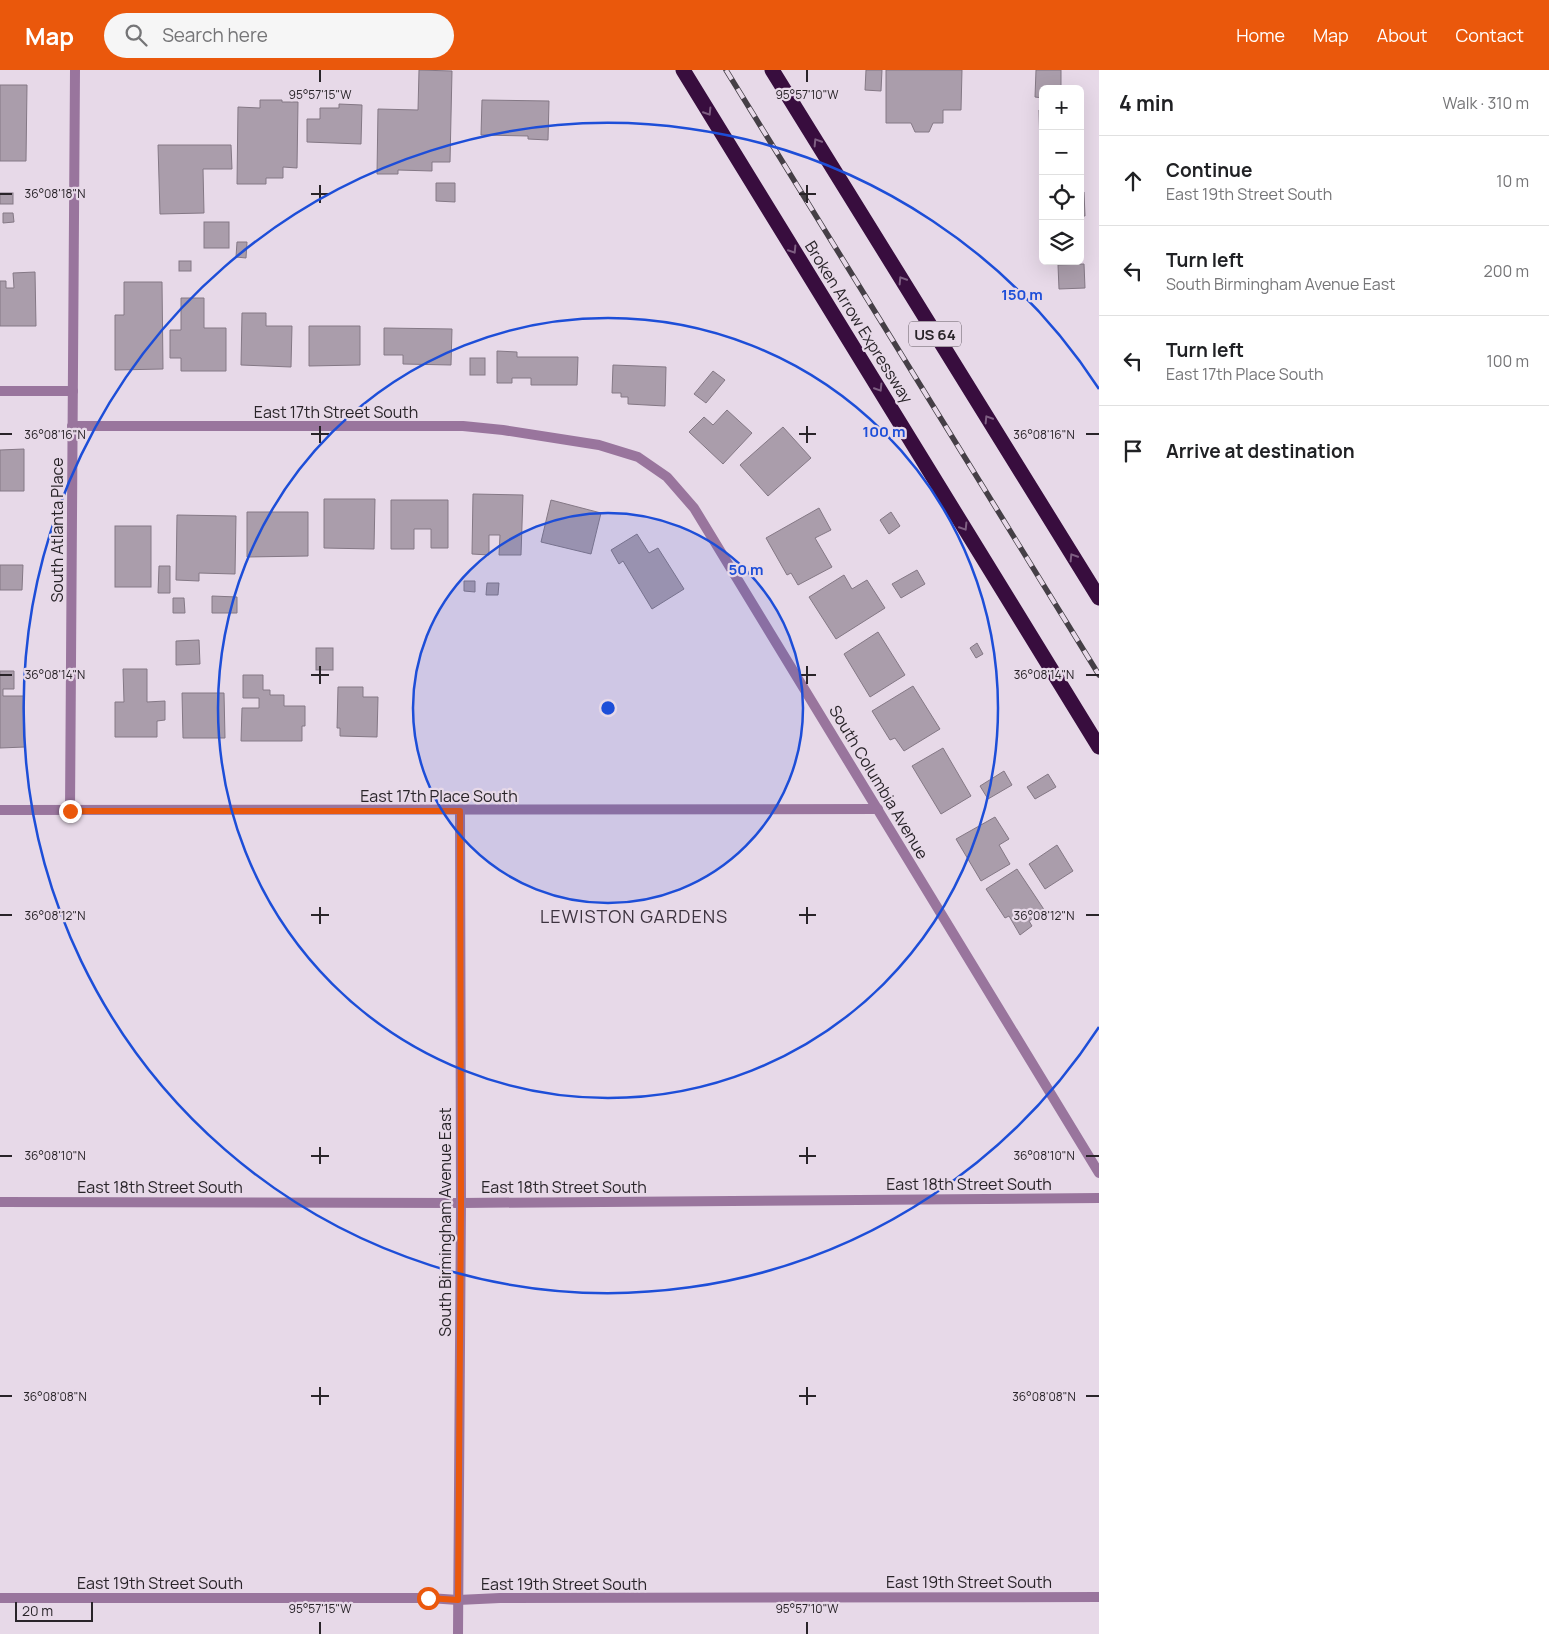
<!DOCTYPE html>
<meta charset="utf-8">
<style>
body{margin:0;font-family:Manrope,sans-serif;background:#f6f6f6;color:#202124}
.controls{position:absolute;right:15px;top:15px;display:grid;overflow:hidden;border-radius:8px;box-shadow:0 5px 20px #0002}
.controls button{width:45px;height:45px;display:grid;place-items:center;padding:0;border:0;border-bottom:1px solid #e0e0e0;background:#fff;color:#202124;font:25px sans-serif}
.scale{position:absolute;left:15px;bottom:12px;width:78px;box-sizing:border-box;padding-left:5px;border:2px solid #292429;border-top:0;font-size:14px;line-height:18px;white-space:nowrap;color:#292429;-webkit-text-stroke:4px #e7d9e8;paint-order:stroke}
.stop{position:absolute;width:15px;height:15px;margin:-11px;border:4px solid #ea580c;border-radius:50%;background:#fff}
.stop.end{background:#ea580c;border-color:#fff;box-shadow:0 1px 5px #0008}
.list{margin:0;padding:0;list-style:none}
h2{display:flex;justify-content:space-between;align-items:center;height:65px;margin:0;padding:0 20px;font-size:21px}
h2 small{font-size:16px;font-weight:400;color:#757577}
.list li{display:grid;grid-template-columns:32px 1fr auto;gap:15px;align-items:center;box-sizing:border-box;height:90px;padding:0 20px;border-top:1px solid #e0e0e0}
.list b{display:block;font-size:19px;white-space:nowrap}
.list p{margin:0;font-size:16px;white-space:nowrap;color:#757577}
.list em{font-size:16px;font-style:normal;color:#757577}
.icon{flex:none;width:28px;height:28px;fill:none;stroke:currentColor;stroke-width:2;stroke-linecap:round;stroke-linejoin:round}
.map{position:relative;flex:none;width:1099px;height:1564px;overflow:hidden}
header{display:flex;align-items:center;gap:30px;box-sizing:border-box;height:70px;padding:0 25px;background:#ea580c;color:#fff}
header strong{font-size:24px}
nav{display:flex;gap:28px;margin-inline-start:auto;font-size:18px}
.search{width:350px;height:45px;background:#f6f6f6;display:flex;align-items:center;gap:12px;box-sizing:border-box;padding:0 18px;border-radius:28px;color:#757577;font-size:19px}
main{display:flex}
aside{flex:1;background:#fff}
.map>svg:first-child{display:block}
.building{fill:#aa9dab;stroke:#847885}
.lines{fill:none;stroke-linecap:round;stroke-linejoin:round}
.minor{stroke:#99759d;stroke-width:10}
.motorway{stroke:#380d3e;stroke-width:15}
.rail-casing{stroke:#453f46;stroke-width:5.5}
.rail{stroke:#e7d9e8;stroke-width:4;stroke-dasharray:11;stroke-linecap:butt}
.oneway{stroke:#7e5f82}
.route{stroke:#ea580c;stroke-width:6}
.ticks{fill:none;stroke:#292429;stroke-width:2}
.ring{fill:none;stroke:#1d4ed8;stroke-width:2.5}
.labels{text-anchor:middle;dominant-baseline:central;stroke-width:4.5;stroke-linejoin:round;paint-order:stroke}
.shield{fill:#e7d9e8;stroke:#625a62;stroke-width:1}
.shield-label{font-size:15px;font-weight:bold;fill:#292429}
.street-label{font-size:16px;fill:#292429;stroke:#e7d9e8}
.neighbourhood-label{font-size:18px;letter-spacing:1px;fill:#3d333f;stroke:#e7d9e8}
.ticks-label{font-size:12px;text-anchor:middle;fill:#292429;stroke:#e7d9e8;stroke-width:4.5;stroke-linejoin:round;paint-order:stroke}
.centre{fill:#1d4ed8;stroke:#e7d9e8;stroke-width:2.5}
.ring-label{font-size:15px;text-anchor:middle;font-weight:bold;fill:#1d4ed8;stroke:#e7d9e8;stroke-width:4.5;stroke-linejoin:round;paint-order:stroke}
</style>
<header>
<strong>Map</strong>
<div class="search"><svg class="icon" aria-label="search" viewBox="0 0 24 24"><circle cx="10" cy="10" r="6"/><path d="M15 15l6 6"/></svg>Search here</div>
<nav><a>Home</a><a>Map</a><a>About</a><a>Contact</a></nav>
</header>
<main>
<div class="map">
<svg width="1099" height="1564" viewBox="0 0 1099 1564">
<rect width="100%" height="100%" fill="#e7d9e8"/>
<g class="building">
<path d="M419 0 452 1 450 92H432V101L398 100V104H377L378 39 418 40Z"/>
<path d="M866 0H882L881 21 865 20Z"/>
<path d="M886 0H962L961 40H943V53H933L929 62H915L911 53H886Z"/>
<path d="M1036 0H1061V19H1043V28L1035 27Z"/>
<path d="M0 15H27L26 91H0Z"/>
<path d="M260 30H282V32H298L297 98 283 97V108H266V114H237L238 37 260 38Z"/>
<path d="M482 30 549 31 548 70 528 69V66L481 65Z"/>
<path d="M339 34 362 35 361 74 307 72V49H320V38H339Z"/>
<path d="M1039 40H1043V77H1040Z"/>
<path d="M158 75H231L232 99H203L204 143 160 144Z"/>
<path d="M436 113H455V132L436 131Z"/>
<path d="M1080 122H1084L1085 146H1080Z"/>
<rect x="0" y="123" width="13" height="11"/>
<path d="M3 143H13L14 152 3 153Z"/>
<rect x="204" y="152" width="25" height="26"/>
<path d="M237 172H247L246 188 236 187Z"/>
<rect x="179" y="191" width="12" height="10"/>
<path d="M1084 194 1085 218 1059 219 1058 195Z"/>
<path d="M35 202 36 256H0V211H6V218H14L13 203Z"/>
<path d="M124 212H162L163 299 115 300V245H124Z"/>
<path d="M181 228H204V258H226V301H181V288H170V260H181Z"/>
<path d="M242 243H266V256H292L291 297 241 295Z"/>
<path d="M309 256H360V295L309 296Z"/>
<path d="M384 258 452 259 451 295 403 294V285H384Z"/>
<path d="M497 281 517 282V287H578L577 315H531V308H512V313H497Z"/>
<rect x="470" y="288" width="15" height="17"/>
<path d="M613 295 666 297 665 336 628 334V327H621V323H612Z"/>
<path d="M713 301 725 310 706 333 694 324Z"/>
<path d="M727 340 752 363 723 394 689 362 704 347 713 355Z"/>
<path d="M783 357 811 388 768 426 740 395Z"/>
<path d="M24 379V421H0V380Z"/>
<path d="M473 424 523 425 521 485H499L500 465H489V485L472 484Z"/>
<path d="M324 429H375L374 479 324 478Z"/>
<path d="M391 430H448V478H431V459H414V479H391Z"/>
<path d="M551 430 601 443 591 484 541 472Z"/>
<path d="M819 438 831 460 815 468 832 497 798 515 791 503 787 505 766 468Z"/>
<path d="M247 442H308V486L247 487Z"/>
<path d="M891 442 900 456 889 464 880 450Z"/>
<path d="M177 445 236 446 235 504 199 503V511L176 510Z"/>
<rect x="115" y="456" width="36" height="61"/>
<path d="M637 464 649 483 658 478 684 519 652 539 623 491 619 494 611 480Z"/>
<path d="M0 495H23L22 520H0Z"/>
<path d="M159 496H170V523H158Z"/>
<path d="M917 500 925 514 901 528 892 514Z"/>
<path d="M844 505 852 519 867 510 885 538 836 569 809 527Z"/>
<path d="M464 511H475V522L464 521Z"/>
<path d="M487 513H499L498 525H486Z"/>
<path d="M212 526 237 527V543H212Z"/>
<path d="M173 528H184L185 543H173Z"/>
<path d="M878 562 905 605 870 627 844 584Z"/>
<path d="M199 570 200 594 176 595V571Z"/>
<path d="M977 573 983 584 976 588 970 578Z"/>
<rect x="316" y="578" width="17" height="22"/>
<path d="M123 599H147V632L165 631V650L157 651V667H115V632H124Z"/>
<path d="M0 601H14V619H3V626H24L25 677 0 678Z"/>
<path d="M243 605H263V620H270V625H284V636H305V656H302V671H241L242 638H259V628H243Z"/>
<path d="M913 616 940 659 904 681 895 668 890 670 872 641Z"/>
<path d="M338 617H363V627H378L377 667 340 666V658H337Z"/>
<path d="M182 623H224L225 668H183Z"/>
<path d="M943 678 971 726 941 744 912 696Z"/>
<path d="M1004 701 1012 715 988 729 980 716Z"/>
<path d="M1048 704 1056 717 1035 729 1027 717Z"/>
<path d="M995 747 1009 769 999 775 1010 794 981 811 956 769Z"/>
<path d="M1057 775 1073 801 1045 819 1029 794Z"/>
<path d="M1017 799 1045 841 1029 851 1032 856 1020 865 1009 846 1005 848 986 819Z"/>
</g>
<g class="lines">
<g class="minor">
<path d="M0 321H73"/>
<path d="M72 356H463L503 360 599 375 638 387 667 407 694 438 1099 1103"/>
<path d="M0 740 878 739"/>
<path d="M70 741 75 0"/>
<path d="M0 1132 461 1133 1099 1128"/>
<path d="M0 1528H429L458 1530 500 1528 1099 1527"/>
<path d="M458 1564 461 1133 460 741"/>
</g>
<g class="motorway">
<path d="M683 0 1099 677"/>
<path d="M772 0 1099 528"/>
</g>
<defs>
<path id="rail" d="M726 0 1099 605"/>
</defs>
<use href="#rail" class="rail-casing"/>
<use href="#rail" class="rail"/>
</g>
<defs><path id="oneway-chevron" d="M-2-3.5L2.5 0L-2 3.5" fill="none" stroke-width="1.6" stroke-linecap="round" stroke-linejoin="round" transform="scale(1.25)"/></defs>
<g class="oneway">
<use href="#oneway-chevron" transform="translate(708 42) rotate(58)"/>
<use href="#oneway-chevron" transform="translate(817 72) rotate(-122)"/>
<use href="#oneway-chevron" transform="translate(793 180) rotate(58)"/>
<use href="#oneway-chevron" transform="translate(902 210) rotate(-122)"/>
<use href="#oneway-chevron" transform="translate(879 318) rotate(58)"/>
<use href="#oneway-chevron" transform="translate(988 349) rotate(-122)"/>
<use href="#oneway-chevron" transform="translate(964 457) rotate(58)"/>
<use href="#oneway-chevron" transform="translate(1073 487) rotate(-122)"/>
</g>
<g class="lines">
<path class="route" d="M70 741H460L461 1133 458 1530 428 1528"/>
</g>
<path class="ticks" d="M320 0V12M807 0V12M320 115V133M807 115V133M0 124H12M311 124H329M799 124H816M320 356V373M807 356V373M0 364H12M311 364H329M799 364H816M1086 364H1099M320 596V614M807 596V614M0 605H12M311 605H329M799 605H816M1086 605H1099M320 837V854M807 837V854M0 845H12M311 845H329M799 845H816M1086 845H1099M320 1077V1094M807 1077V1094M0 1086H12M311 1086H329M799 1086H816M1086 1086H1099M320 1317V1335M807 1317V1335M0 1326H12M311 1326H329M799 1326H816M1086 1326H1099M320 1552V1564M807 1552V1564"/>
<circle cx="608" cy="638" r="195" fill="#1d4ed8" fill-opacity=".12"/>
<g class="ring">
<circle cx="608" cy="638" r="195"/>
<circle cx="608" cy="638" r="390"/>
<path d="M1099 957A585 585 0 1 1 1099 319"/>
</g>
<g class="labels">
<rect class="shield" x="909" y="251.5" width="52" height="25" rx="4"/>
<g class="shield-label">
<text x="935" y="264">US 64</text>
</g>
<g class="street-label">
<text transform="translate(859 252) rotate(58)">Broken Arrow Expressway</text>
<text x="336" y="342">East 17th Street South</text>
<text transform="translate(57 460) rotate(-90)">South Atlanta Place</text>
<text transform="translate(879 712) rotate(59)">South Columbia Avenue</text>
<text x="439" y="726">East 17th Place South</text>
<text x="969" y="1114">East 18th Street South</text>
<text x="160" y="1117">East 18th Street South</text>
<text x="564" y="1117">East 18th Street South</text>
<text transform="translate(445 1152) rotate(-90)">South Birmingham Avenue East</text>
<text x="969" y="1512">East 19th Street South</text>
<text x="160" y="1513">East 19th Street South</text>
<text x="564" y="1514">East 19th Street South</text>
</g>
<g class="neighbourhood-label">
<text x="634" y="846">LEWISTON GARDENS</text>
</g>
</g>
<g class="ticks-label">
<text x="320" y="29">95°57'15"W</text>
<text x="807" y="29">95°57'10"W</text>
<text x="55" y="128">36°08'18"N</text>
<text x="55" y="369">36°08'16"N</text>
<text x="1044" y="369">36°08'16"N</text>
<text x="55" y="609">36°08'14"N</text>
<text x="1044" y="609">36°08'14"N</text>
<text x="55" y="850">36°08'12"N</text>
<text x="1044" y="850">36°08'12"N</text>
<text x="55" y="1090">36°08'10"N</text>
<text x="1044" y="1090">36°08'10"N</text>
<text x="55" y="1331">36°08'08"N</text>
<text x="1044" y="1331">36°08'08"N</text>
<text x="320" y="1543">95°57'15"W</text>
<text x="807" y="1543">95°57'10"W</text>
</g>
<circle cx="608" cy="638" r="8" class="centre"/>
<g class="ring-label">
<text x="1022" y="230">150 m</text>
<text x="884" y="367">100 m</text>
<text x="746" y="505">50 m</text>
</g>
</svg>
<div class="controls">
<button>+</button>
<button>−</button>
<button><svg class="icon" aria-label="locate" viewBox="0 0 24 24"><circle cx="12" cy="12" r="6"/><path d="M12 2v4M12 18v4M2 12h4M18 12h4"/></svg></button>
<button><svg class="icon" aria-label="layers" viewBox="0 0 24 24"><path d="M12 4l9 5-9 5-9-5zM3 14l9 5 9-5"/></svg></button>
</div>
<div class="scale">20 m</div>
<div class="stop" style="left:428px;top:1528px"></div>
<div class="stop end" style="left:70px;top:741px"></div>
</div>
<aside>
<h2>4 min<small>Walk · 310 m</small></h2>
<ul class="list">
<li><svg class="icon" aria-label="ahead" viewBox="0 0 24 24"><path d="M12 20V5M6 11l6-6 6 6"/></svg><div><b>Continue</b><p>East 19th Street South</p></div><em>10 m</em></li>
<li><svg class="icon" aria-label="left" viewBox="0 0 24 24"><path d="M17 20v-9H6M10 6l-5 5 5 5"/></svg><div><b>Turn left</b><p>South Birmingham Avenue East</p></div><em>200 m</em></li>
<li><svg class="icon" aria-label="left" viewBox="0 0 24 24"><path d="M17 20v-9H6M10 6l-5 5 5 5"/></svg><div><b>Turn left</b><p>East 17th Place South</p></div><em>100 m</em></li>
<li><svg class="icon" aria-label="arrive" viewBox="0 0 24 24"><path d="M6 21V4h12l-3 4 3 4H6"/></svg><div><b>Arrive at destination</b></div></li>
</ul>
</aside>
</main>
